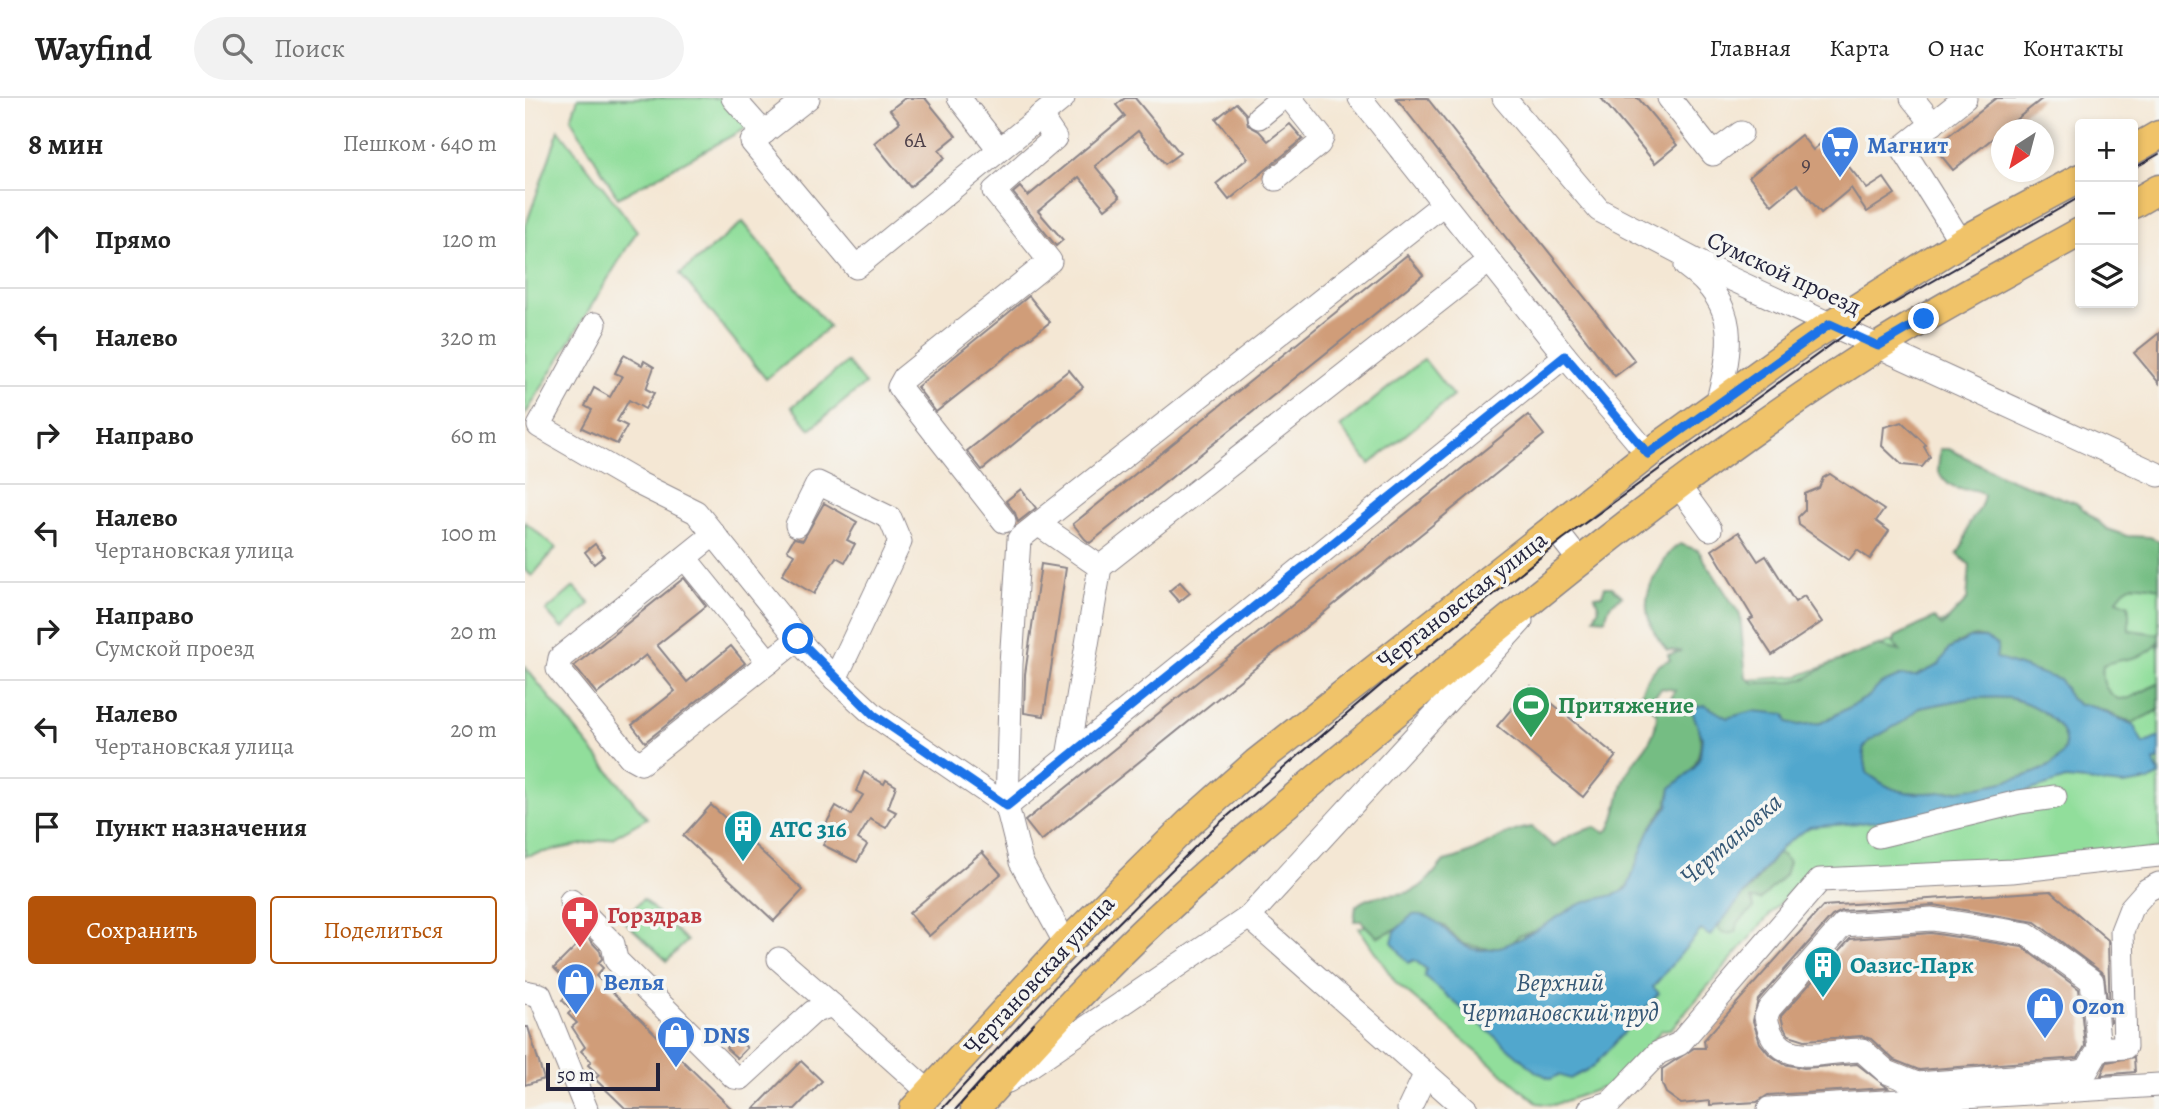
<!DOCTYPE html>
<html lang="ru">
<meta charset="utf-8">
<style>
body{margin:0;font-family:Alegreya,serif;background:#f2f2f2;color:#222}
.controls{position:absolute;right:21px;top:21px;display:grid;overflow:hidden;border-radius:7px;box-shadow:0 4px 10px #0003}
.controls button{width:63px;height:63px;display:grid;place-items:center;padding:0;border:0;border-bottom:2px solid #e0e0e0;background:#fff;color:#222;font:35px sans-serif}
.compass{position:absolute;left:1466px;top:21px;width:63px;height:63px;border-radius:50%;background:#fff;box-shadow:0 4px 10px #0003;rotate:216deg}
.scale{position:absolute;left:21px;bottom:18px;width:114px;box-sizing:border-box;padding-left:7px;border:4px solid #22223b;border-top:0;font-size:19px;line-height:24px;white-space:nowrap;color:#22223b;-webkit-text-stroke:5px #f6f6f2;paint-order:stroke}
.stop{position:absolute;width:21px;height:21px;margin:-16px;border:5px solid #1a73e8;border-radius:50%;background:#fff}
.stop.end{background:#1a73e8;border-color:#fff;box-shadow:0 2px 7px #0008}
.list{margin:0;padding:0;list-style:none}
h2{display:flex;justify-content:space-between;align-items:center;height:91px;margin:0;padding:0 28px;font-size:30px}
h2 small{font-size:23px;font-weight:400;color:#767676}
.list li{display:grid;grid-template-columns:46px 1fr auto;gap:21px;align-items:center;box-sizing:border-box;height:98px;padding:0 28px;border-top:2px solid #e0e0e0}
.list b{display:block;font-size:26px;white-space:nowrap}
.list p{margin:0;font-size:23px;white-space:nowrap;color:#767676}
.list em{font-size:23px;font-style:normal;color:#767676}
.actions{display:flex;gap:14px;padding:21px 28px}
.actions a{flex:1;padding:16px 0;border:2px solid #b45309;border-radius:7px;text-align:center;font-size:24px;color:#b45309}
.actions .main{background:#b45309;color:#fff}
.icon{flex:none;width:38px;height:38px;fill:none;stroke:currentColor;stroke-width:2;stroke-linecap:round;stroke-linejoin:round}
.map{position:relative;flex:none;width:1634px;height:1011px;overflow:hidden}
header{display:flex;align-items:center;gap:42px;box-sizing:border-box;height:98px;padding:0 35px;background:#fff;border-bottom:2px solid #e0e0e0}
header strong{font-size:33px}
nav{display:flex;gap:38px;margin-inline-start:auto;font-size:24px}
.search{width:490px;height:63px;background:#f2f2f2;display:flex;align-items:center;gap:18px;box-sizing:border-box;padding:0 24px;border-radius:38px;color:#767676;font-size:26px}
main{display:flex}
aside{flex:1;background:#fff}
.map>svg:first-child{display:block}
.green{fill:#91de9b;stroke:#5a806b;stroke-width:2}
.forest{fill:#74bd83;stroke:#4b705f;stroke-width:2}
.water{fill:#51a7cd;stroke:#3a6484;stroke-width:2;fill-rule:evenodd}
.building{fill:#d09d79}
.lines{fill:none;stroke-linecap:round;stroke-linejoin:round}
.minor-casing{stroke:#8b8488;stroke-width:25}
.major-casing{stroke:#8b8488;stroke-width:31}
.minor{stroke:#fff;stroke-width:23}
.major{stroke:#f0c369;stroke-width:28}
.tram{stroke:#22223b;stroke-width:2}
.route{stroke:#1a73e8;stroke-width:9}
.labels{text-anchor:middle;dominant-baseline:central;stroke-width:7;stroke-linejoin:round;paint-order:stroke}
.number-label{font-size:21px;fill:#4e414a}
.shop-label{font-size:24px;font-weight:bold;fill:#366cbe;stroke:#f6f6f2;text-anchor:start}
.street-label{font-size:24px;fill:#22223b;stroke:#f6f6f2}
.leisure-label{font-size:24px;font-weight:bold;fill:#27864d;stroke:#f6f6f2;text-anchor:start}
.culture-label{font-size:24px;font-weight:bold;fill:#0d838f;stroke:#f6f6f2;text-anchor:start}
.health-label{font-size:24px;font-weight:bold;fill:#be3a42;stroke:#f6f6f2;text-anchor:start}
.water-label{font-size:26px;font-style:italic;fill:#355775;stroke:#f6f6f2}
</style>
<header>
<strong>Wayfind</strong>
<div class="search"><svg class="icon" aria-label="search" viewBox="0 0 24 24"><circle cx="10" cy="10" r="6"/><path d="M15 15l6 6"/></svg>Поиск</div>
<nav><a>Главная</a><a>Карта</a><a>О нас</a><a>Контакты</a></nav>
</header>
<main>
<aside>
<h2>8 мин<small>Пешком · 640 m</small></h2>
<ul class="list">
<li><svg class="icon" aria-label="ahead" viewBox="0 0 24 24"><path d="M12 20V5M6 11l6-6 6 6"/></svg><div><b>Прямо</b></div><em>120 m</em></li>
<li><svg class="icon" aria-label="left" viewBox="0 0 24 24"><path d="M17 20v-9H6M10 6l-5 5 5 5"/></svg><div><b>Налево</b></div><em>320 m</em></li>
<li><svg class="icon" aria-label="right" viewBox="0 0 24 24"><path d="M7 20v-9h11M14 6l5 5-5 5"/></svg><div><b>Направо</b></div><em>60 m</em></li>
<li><svg class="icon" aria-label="left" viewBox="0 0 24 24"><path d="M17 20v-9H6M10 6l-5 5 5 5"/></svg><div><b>Налево</b><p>Чертановская улица</p></div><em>100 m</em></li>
<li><svg class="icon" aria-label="right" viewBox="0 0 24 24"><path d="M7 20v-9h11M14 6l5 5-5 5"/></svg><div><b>Направо</b><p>Сумской проезд</p></div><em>20 m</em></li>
<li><svg class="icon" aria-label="left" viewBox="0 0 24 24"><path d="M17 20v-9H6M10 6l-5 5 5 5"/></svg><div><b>Налево</b><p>Чертановская улица</p></div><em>20 m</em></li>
<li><svg class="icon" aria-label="arrive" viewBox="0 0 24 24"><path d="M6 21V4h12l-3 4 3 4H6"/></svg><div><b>Пункт назначения</b></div></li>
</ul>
<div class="actions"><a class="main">Сохранить</a><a>Поделиться</a></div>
</aside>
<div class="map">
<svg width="1634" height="1011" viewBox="0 0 1634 1011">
<rect width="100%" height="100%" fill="#f6f6f2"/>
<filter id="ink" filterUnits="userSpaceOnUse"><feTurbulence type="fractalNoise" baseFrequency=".0143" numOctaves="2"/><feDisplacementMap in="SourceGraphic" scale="14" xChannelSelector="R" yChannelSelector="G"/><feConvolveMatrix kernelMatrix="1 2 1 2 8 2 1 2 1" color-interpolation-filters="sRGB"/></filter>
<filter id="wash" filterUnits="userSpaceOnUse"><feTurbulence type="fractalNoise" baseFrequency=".00686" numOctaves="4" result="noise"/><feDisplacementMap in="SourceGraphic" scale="28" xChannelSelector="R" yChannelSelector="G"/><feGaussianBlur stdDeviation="1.57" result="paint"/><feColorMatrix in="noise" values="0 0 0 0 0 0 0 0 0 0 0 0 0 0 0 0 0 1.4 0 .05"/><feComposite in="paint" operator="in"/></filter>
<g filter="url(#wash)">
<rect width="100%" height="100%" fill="#f4e7d4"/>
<g class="green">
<path d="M53 0H197L223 29 93 100 46 21Z"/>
<path d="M34 32 112 133 0 317V130Z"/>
<path d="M218 124 304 229 241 281 155 176Z"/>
<path d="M899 261 928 298 845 366 815 329Z"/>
<path d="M322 264 340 286 285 331 267 309Z"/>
<path d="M0 424 31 450 7 478 0 472Z"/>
<path d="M1634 459V751L1492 769 1279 777 1146 931 1137 932 1088 986 1029 1007 1012 1005 871 885 834 830 1096 739 1139 623 1223 582 1274 578 1441 515Z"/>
<path d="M49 489 65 506 37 531 21 513Z"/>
<path d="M0 569 122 720 87 740 0 758Z"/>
<path d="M118 801 162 843 142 863 98 822Z"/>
</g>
<g class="forest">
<path d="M1415 351H1424L1484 381 1551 405 1582 431 1602 438 1625 439 1634 443V490C1615 486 1602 482 1592 502L1604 507V532L1634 536V552L1633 545C1620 563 1598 559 1578 567 1576 583 1579 592 1593 601L1605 600 1634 585V612L1607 625 1565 607H1554L1546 601 1535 582 1470 560 1460 540 1450 538 1436 543 1423 552 1414 567 1391 578H1375L1356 586 1343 599 1296 625 1274 627 1212 618 1202 620 1180 607 1170 619C1183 646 1172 676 1146 690L1142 706 1124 733 1108 782 1096 795 1064 804 1020 829 993 838 985 847 964 851 938 846 919 828 909 825 883 826 852 839 836 823H829L831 808C847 794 866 799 885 794 900 789 909 774 919 763 952 757 975 733 1007 729L1029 749C1039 738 1056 733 1070 729L1079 734 1084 732C1094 714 1093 693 1103 674 1115 651 1130 647 1132 616L1126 609 1130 603 1146 601 1150 592 1137 590 1124 603 1116 596C1118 584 1132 564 1145 562L1143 557 1157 553 1142 552C1120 527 1114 500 1134 472 1141 461 1143 453 1155 446L1173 452 1215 517 1221 580 1229 585 1265 584 1282 580 1303 567 1353 548 1375 553 1369 546 1370 539 1409 520 1417 528 1442 502 1445 467 1432 456C1444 441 1439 432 1446 423 1452 415 1457 409 1459 397 1441 383 1432 404 1413 373Z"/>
<path d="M1080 489H1087L1097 498 1085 507 1080 521 1069 520 1074 510 1070 498 1077 497Z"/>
<path d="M1447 600C1459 600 1472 599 1484 600 1509 604 1561 634 1531 663 1509 684 1403 701 1375 693 1362 690 1352 682 1342 675L1338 651 1344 643 1379 623 1394 610Z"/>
<path d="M1256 756 1264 764 1260 777 1235 802 1226 801 1229 810 1213 825 1211 834 1202 836 1195 833 1192 822 1224 792 1251 757Z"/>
</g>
<path class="water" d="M1444 540H1460L1473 547 1471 560 1535 582 1546 601 1554 607H1565L1609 628 1618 646 1634 639V661L1629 663 1634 677 1624 683 1598 687 1541 681 1500 694 1371 722 1285 729 1258 748 1185 838 1176 832 1128 889 1134 895 1068 969 1045 981 1034 977 1026 981 1010 973 899 878 901 871 889 862 883 865 867 844 870 833 887 817C912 814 920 837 940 848 971 865 1025 822 1051 808 1068 799 1087 801 1102 791L1124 733 1143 708 1146 690 1169 670 1175 659 1177 639 1167 613 1169 609 1180 607 1202 620 1228 613 1260 616 1263 624 1274 627 1296 625 1343 599 1356 586 1375 578H1391L1414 567 1423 552ZM1446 600C1459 600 1472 599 1484 600 1509 604 1561 634 1531 663 1509 684 1403 701 1375 693 1362 690 1352 682 1342 675L1338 651 1344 643 1379 623 1394 610Z"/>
<g id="blocks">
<g class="building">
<path d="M380 0H400L431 38 414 52 420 60 385 89 349 45 375 24 365 12Z"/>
<path d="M600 0H610L655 55 640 66 613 33 570 68 595 99 580 111 554 79 513 113 538 142 531 148 488 95 495 89 503 98 600 18 591 7Z"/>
<path d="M871 0H902L1110 263 1090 278Z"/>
<path d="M1076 0H1113L1152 47 1130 65Z"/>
<path d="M1471 0H1518L1428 72 1409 49Z"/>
<path d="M711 5 721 16 723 27 734 33 743 43 765 26 778 41 704 102 691 86 723 60 691 21Z"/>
<path d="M1276 37 1288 52 1301 41 1342 91 1359 80 1370 96 1342 114 1326 90 1296 115 1272 86 1247 107 1224 79Z"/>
<path d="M882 157 898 177 565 445 560 441 548 426Z"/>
<path d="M504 198 525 224 411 314 392 289Z"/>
<path d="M1634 235V285L1609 255Z"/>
<path d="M99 257 117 267 119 263 129 269 121 291 129 295 120 311 104 302 92 323 102 328 92 346 57 330 67 312 60 308 69 290 85 299 97 278 90 275Z"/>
<path d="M544 272 558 289 457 372 442 353Z"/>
<path d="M1003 317 1019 337 516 743 500 723Z"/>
<path d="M1377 324 1401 347 1399 349 1405 359 1397 369 1377 367 1357 348 1359 329Z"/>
<path d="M1305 376 1359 412 1351 423 1364 433 1345 461 1332 452 1324 462 1274 427 1273 419 1280 412V396L1294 390 1298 380Z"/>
<path d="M496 391 511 410 493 424 490 415 481 403Z"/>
<path d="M299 405 332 424 322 442 330 446 320 464 311 459 289 496 257 477 269 456 262 452 269 440 278 442Z"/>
<path d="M1214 434 1233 463 1241 458 1270 504 1279 498 1297 524 1247 557 1224 522 1228 520 1187 452Z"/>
<path d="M70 446 79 458 69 466 60 454Z"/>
<path d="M516 466 541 470 519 618 499 615 500 576Z"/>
<path d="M159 480 181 508 132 547 162 584 206 548 220 565 120 644 107 627 150 593 121 557 72 596 49 568Z"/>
<path d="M655 484 665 495 654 504 644 493Z"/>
<path d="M1006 588 1091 658 1058 699 972 628Z"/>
<path d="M339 674 359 686 361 682 371 688 363 710 371 714 361 730 345 721 333 741 342 747 332 764 298 747 308 730 301 726 311 708 326 717 338 697 331 693Z"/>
<path d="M186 707 278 792 249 823 158 738Z"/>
<path d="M457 754 476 776 404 838 384 815Z"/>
<path d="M1526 793 1583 842 1585 925 1579 876 1510 824 1409 807 1317 813 1307 818 1233 902 1228 923 1235 945 1244 956 1259 966 1279 970 1332 966 1363 990 1243 997 1232 1004 1185 1007V1003L1156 1006 1141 995 1137 986V971L1169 950H1180L1179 942 1298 808Z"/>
<path d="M1406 835 1497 849 1554 891 1560 948 1553 960 1394 972 1369 962 1346 941 1337 938 1280 942 1264 937 1259 930 1256 918 1325 841Z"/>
<path d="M61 838 75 853 77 861 73 865 78 870 71 878 207 1011H101L70 981 74 977 63 967 66 963 56 953 60 949 47 929 52 925 43 916 47 912 37 902 49 890 29 870Z"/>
<path d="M0 929H3L19 981 0 987Z"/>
<path d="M211 939 222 950 212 960 201 950Z"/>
<path d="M1609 959 1610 974 1576 977 1582 964Z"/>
<path d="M276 963 297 983 270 1011H229Z"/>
</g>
</g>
</g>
<g filter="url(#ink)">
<use href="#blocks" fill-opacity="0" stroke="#8b8488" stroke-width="2"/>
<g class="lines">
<defs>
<g id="minor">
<path d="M208 0 239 35"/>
<path d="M283 0 227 44 331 169 538 0"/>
<path d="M434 0 474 51"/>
<path d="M835 0 1040 258 1123 356"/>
<path d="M979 0 1074 112 1200 178 1634 377"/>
<path d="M1144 0 1188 56 1216 35"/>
<path d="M1387 0 1408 26"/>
<path d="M734 19 757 0"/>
<path d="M751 81 794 46 797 40 765 0"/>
<path d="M1436 144 1377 50 1440 0"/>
<path d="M1161 168C1216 208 1207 248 1192 306"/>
<path d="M70 226 14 328 109 383 171 414 282 552 310 581 349 617 482 708 1040 258"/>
<path d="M1153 387 1185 431"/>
<path d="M479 423 374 289 379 280 525 163 469 93 530 40 515 18"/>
<path d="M513 426 575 469 543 659"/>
<path d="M272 427 293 385 365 420 375 444 310 581"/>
<path d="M1028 429 1054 462"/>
<path d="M189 436 35 560 33 571 105 659 116 665 273 541"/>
<path d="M160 460 244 564"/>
<path d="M575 469 963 164"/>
<path d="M1353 738 1494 704 1530 699"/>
<path d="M46 803 88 846 91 862 209 979 216 980 288 914 307 907 404 994"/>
<path d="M724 819 941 1011"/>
<path d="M541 846 496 764 482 708 486 566 494 441 917 107"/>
<path d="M254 861 307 907"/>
<path d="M0 894 15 897 61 1011"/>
<path d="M1574 951 1562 972 1554 974 1392 986 1362 974 1337 952C1299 952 1251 974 1241 919L1244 911 1318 827 1407 821 1502 836 1567 883 1574 951 1600 949 1597 833 1606 810 1622 792 1634 786"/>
<path d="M483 983 724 819 996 523"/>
<path d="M884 1011 901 975"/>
<path d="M1065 1011 1085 1005 1133 955 1154 946 1295 782 1487 773 1634 757"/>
<path d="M1244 1011 1634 987"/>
</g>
<g id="major">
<path d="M1608 52 1634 37"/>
<path d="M1608 106 1634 91"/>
<path d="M389 1011 541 846 664 725 731 665 1123 356 1277 245 1436 144 1555 80"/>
<path d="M450 1011C512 942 574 873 642 811 717 741 797 677 875 611 1028 483 1182 357 1351 250 1417 208 1487 172 1555 134"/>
</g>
</defs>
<use href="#minor" class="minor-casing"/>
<use href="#major" class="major-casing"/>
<use href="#minor" class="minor"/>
<use href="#major" class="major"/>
<g class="tram">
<path d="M1608 71 1634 56"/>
<path d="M417 1011 535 883 691 728 862 582 1038 441 1340 222 1555 99"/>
<path d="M431 1011 509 925"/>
</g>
</g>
</g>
<g class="lines" filter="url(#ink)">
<path class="route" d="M273 541 349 617 482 708 1040 258 1123 356 1305 226 1353 248 1399 221"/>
</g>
<defs>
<symbol id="supermarket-pin" viewBox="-11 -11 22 30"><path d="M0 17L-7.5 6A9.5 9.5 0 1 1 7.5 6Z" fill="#3f7fe0" stroke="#f6f6f2"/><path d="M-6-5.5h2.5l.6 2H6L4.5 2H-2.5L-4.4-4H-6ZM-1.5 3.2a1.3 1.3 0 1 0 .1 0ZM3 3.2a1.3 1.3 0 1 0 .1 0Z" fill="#fff"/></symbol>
<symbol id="stadium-pin" viewBox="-11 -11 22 30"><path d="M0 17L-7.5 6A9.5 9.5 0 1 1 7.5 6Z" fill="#2e9e5b" stroke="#f6f6f2"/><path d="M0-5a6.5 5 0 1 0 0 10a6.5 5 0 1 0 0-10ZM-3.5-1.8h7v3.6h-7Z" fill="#fff"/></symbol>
<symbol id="building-pin" viewBox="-11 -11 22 30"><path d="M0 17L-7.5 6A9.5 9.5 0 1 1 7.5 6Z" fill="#0f9aa8" stroke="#f6f6f2"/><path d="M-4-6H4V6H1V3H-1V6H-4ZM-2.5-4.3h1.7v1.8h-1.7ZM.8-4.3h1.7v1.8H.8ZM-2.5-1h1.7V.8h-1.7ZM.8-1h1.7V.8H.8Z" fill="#fff"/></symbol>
<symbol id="pharmacy-pin" viewBox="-11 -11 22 30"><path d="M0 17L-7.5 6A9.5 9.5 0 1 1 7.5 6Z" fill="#e0444e" stroke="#f6f6f2"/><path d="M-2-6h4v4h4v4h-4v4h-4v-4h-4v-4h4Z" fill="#fff"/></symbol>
<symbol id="shop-pin" viewBox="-11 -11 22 30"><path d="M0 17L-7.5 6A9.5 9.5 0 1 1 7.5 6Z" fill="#3f7fe0" stroke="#f6f6f2"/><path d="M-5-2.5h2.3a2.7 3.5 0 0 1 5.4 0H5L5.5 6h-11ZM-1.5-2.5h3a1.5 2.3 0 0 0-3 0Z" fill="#fff"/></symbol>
</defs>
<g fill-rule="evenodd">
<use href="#supermarket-pin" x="1293" y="25" width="44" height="60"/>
<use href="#stadium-pin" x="984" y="585" width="44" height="60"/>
<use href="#building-pin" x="196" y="709" width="44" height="60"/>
<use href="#pharmacy-pin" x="33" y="795" width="44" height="60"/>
<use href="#building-pin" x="1276" y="845" width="44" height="60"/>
<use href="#shop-pin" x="29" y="862" width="44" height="60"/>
<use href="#shop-pin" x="1498" y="886" width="44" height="60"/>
<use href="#shop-pin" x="129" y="915" width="44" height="60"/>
</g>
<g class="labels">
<g class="number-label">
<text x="390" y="42">6А</text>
<text x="1281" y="66">9</text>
</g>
<g class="shop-label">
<text x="1342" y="47">Магнит</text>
<text x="78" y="884">Велья</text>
<text x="1547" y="908">Ozon</text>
<text x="178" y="937">DNS</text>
</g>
<g class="street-label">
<text transform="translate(1259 175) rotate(25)">Сумской проезд</text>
<text transform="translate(937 502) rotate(-38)">Чертановская улица</text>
<text transform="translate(514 877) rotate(-47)">Чертановская улица</text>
</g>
<g class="leisure-label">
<text x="1033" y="607">Притяжение</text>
</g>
<g class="culture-label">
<text x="245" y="731">АТС 316</text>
<text x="1325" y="867">Оазис-Парк</text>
</g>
<g class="health-label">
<text x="82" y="817">Горздрав</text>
</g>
<g class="water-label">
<text transform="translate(1206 741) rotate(-41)">Чертановка</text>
<text x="1035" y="884">Верхний<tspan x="1035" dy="30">Чертановский пруд</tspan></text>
</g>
</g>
</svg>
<div class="controls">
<button>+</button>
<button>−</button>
<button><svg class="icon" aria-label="layers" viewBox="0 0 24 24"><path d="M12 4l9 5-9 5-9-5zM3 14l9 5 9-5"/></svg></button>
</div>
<svg class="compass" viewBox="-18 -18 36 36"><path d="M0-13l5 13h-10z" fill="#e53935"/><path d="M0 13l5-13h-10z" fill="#767676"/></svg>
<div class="scale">50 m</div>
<div class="stop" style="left:273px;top:541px"></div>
<div class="stop end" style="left:1399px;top:221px"></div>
</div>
</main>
